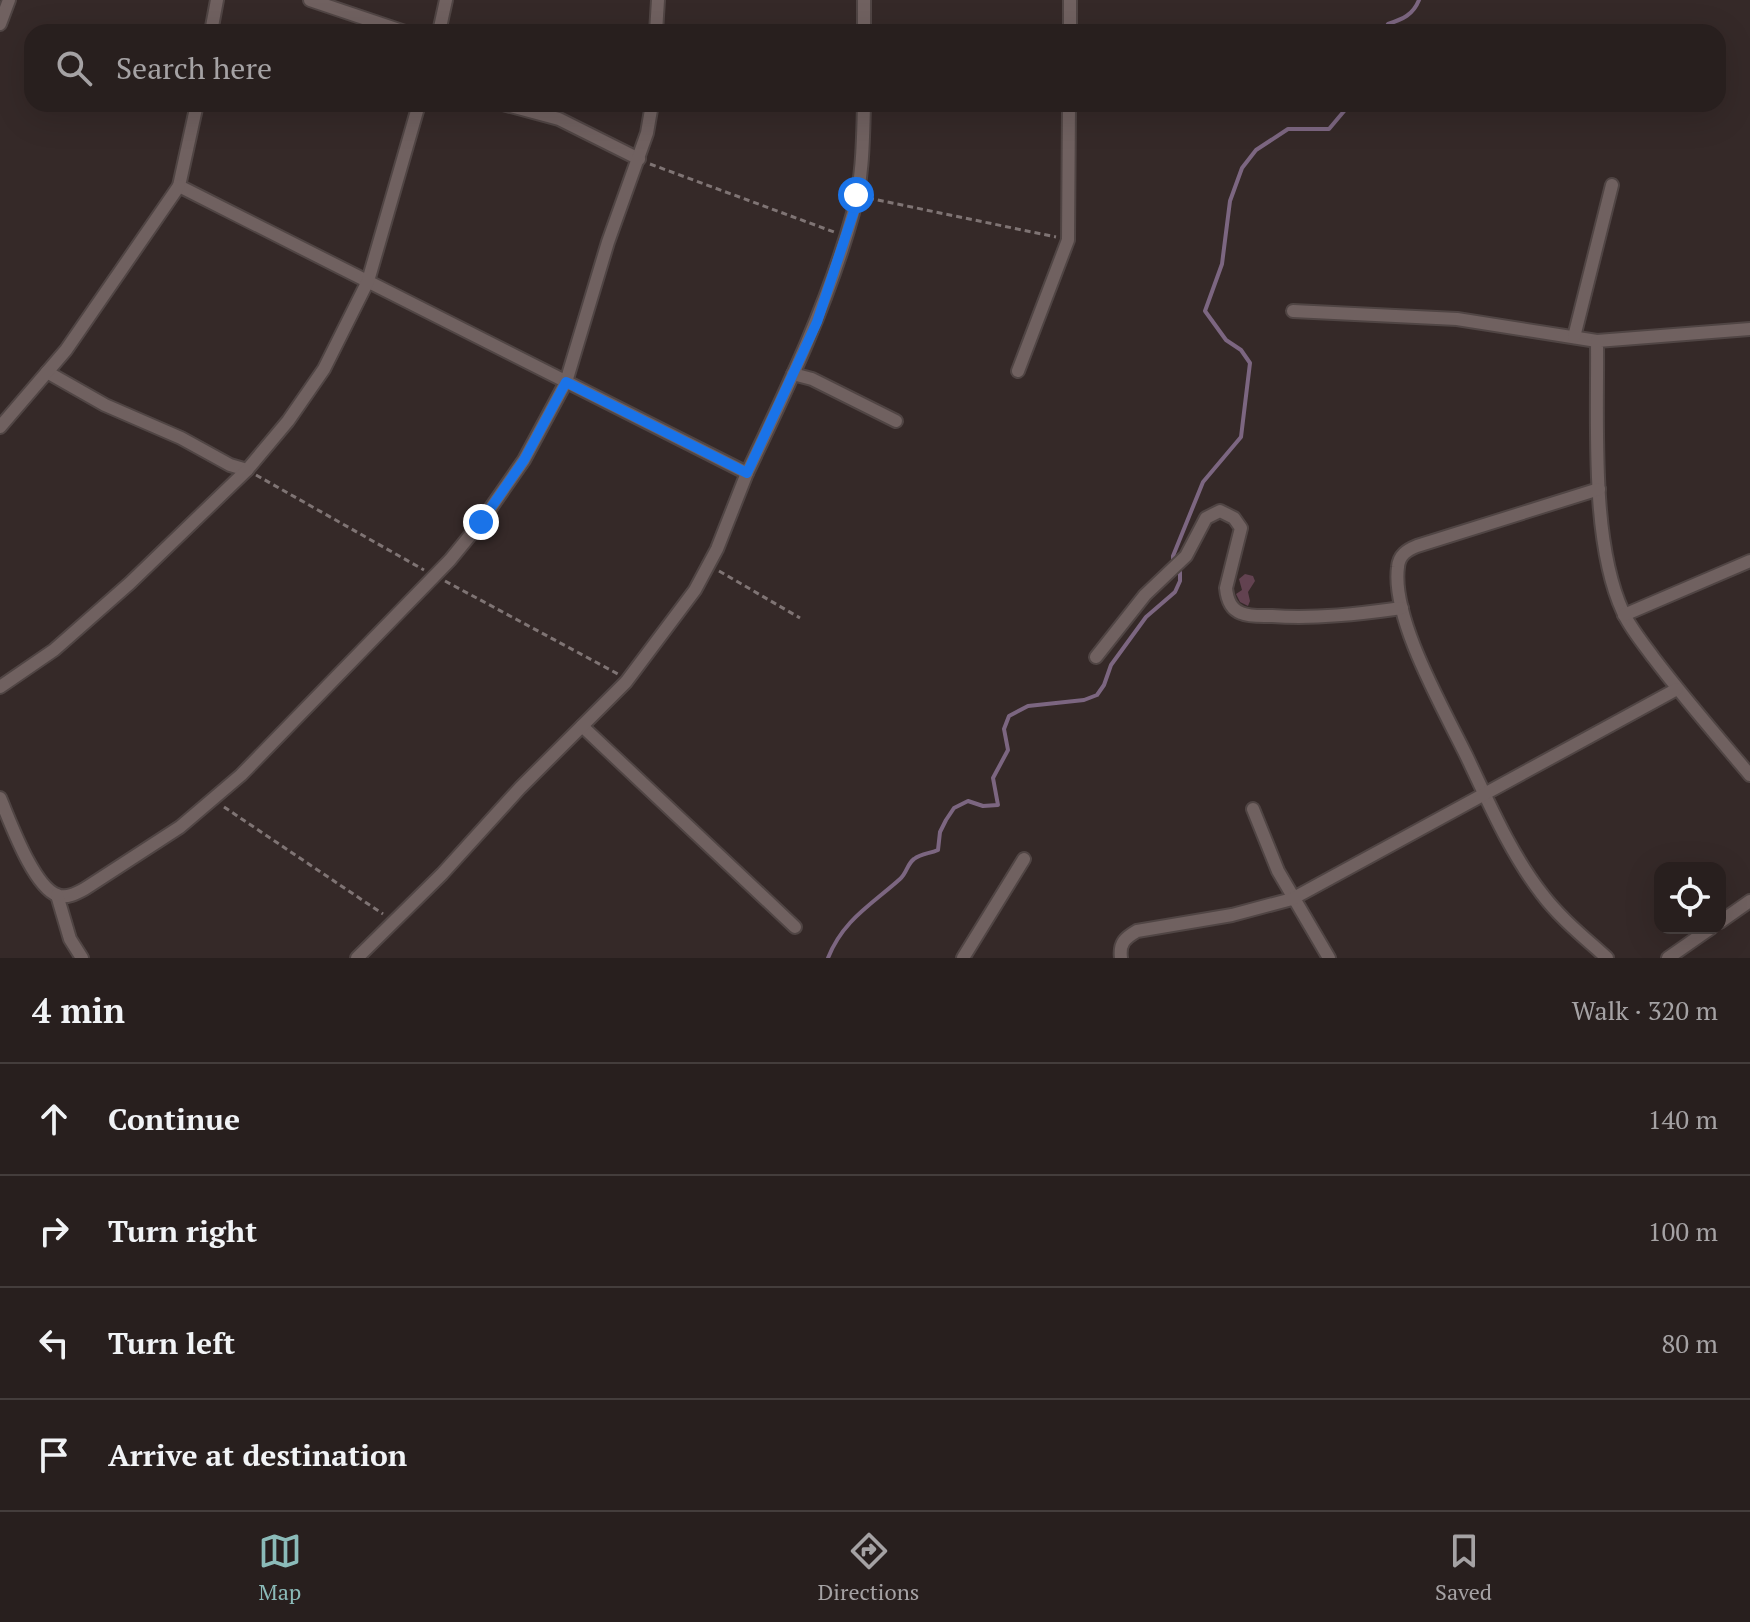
<!DOCTYPE html>
<meta charset="utf-8">
<style>
body{margin:0;font-family:"PT Serif",serif;background:#342c2b;color:#f1f3f6}
.controls{position:absolute;right:24px;bottom:24px;display:grid;overflow:hidden;border-radius:16px;box-shadow:0 8px 32px #0002}
.controls button{width:72px;height:72px;display:grid;place-items:center;padding:0;border:0;border-bottom:2px solid #443d3c;background:#281f1e;color:#f1f3f6;font:40px sans-serif}
.stop{position:absolute;width:24px;height:24px;margin:-18px;border:6px solid #1a73e8;border-radius:50%;background:#fff}
.stop.end{background:#1a73e8;border-color:#fff;box-shadow:0 2px 8px #0008}
.list{margin:0;padding:0;list-style:none}
h2{display:flex;justify-content:space-between;align-items:center;height:104px;margin:0;padding:0 32px;font-size:34px}
h2 small{font-size:26px;font-weight:400;color:#a5a2a4}
.list li{display:grid;grid-template-columns:52px 1fr auto;gap:24px;align-items:center;box-sizing:border-box;height:112px;padding:0 32px;border-top:2px solid #443d3c}
.list b{display:block;font-size:30px;white-space:nowrap}
.list em{font-size:26px;font-style:normal;color:#a5a2a4}
.icon{flex:none;width:44px;height:44px;fill:none;stroke:currentColor;stroke-width:2;stroke-linecap:round;stroke-linejoin:round}
.map{position:relative;flex:none;width:1750px;height:958px;overflow:hidden}
.search{position:absolute;background:#281f1e;box-shadow:0 8px 32px #0002;left:24px;right:24px;top:24px;height:88px;display:flex;align-items:center;gap:20px;box-sizing:border-box;padding:0 28px;border-radius:24px;color:#a5a2a4;font-size:30px}
.sheet{height:552px;background:#281f1e}
nav{display:flex;justify-content:space-around;align-items:center;box-sizing:border-box;height:112px;border-top:2px solid #443d3c;background:#281f1e;font-size:22px;color:#a5a2a4}
nav a{display:grid;justify-items:center;gap:4px}
nav .on{color:#8bbbb9}
.map>svg:first-child{display:block}
.lines{fill:none;stroke-linecap:round;stroke-linejoin:round}
.stream{stroke:#7c6681;stroke-width:4}
.building{fill:#624250}
.minor-casing{stroke:#504544;stroke-width:16}
.path{stroke:#7f7474;stroke-width:3;stroke-dasharray:6 4;stroke-linecap:butt}
.minor{stroke:#706160;stroke-width:12}
.route{stroke:#1a73e8;stroke-width:10}
</style>
<div class="map">
<svg width="1750" height="958" viewBox="0 0 1750 958">
<rect width="100%" height="100%" fill="#352928"/>
<g class="lines">
<g class="stream">
<path d="M1384 32 1388 24C1403 19 1413 15 1419 0"/>
<path d="M1173 562V556L1203 482 1241 437 1250 363 1241 350 1226 340 1205 311 1222 264 1230 201 1242 168 1256 150 1288 129H1329L1350 104"/>
<path d="M828 958C843 920 871 905 900 879 907 873 907 864 914 859 922 853 929 854 938 850L940 832 946 820 954 808 968 801 983 806 998 805 993 778 1008 750 1004 729 1009 716 1028 706 1084 700 1097 695 1104 685 1111 665 1146 617 1175 592 1180 581V572"/>
</g>
</g>
<path class="building" d="M1245 574 1253 576 1255 581 1248 592 1250 601 1248 606 1240 602 1236 594 1242 590 1239 579Z"/>
<g class="lines">
<defs>
<g id="minor">
<path d="M310 0 405 32"/>
<path d="M864 0V32"/>
<path d="M0 24 9 0"/>
<path d="M211 32 217 0"/>
<path d="M439 32 446 0"/>
<path d="M656 32 658 0"/>
<path d="M1070 32V0"/>
<path d="M197 104 179 186 747 473C787 389 828 304 853 213 863 178 863 140 864 104"/>
<path d="M503 104 559 119 639 159"/>
<path d="M1293 311 1457 319 1597 341"/>
<path d="M1750 329 1597 341C1598 420 1590 541 1623 612 1630 628 1643 643 1653 657 1684 698 1717 736 1750 775"/>
<path d="M1574 337 1612 185"/>
<path d="M1018 371 1068 240 1069 104"/>
<path d="M47 372 105 405 181 438 230 465 247 470"/>
<path d="M793 374 812 379 896 421"/>
<path d="M0 427 66 350 179 186"/>
<path d="M1599 489 1417 546C1407 550 1399 555 1398 567 1391 618 1443 708 1466 755 1488 801 1510 853 1542 894 1560 918 1585 938 1607 958"/>
<path d="M1624 615 1750 561"/>
<path d="M1096 657 1145 595 1186 556 1206 518 1220 511 1234 518 1241 528 1226 588C1227 599 1230 609 1241 613 1250 617 1262 616 1272 616 1316 619 1359 614 1402 608"/>
<path d="M0 687 54 650 130 583 247 470 288 421 324 369 368 281 419 104"/>
<path d="M582 726 795 927"/>
<path d="M0 798C10 821 33 886 57 895 67 899 77 893 86 888L180 827 241 775 450 560 481 522 524 460 566 382 608 242 647 133 652 104"/>
<path d="M1253 809 1278 871 1329 958"/>
<path d="M57 895 70 939 82 958"/>
<path d="M1720 922 1750 901"/>
<path d="M357 958 442 874 520 788 626 682 695 590 717 549 747 473"/>
<path d="M963 958 1024 859"/>
<path d="M1121 958C1119 943 1125 938 1137 931L1232 915 1292 899 1677 689"/>
<path d="M1668 958 1711 928"/>
</g>
</defs>
<use href="#minor" class="minor-casing"/>
<g class="path">
<path d="M650 164 834 232"/>
<path d="M868 198 1056 237"/>
<path d="M256 475 424 570"/>
<path d="M719 571 800 618"/>
<path d="M445 581 618 674"/>
<path d="M224 807 383 914"/>
</g>
<use href="#minor" class="minor"/>
</g>
<g class="lines">
<path class="route" d="M481 522 524 460 566 382 747 473 817 322 854 211 856 195"/>
</g>
</svg>
<div class="controls">
<button><svg class="icon" aria-label="locate" viewBox="0 0 24 24"><circle cx="12" cy="12" r="6"/><path d="M12 2v4M12 18v4M2 12h4M18 12h4"/></svg></button>
</div>
<div class="stop" style="left:856px;top:195px"></div>
<div class="stop end" style="left:481px;top:522px"></div>
<div class="search"><svg class="icon" aria-label="search" viewBox="0 0 24 24"><circle cx="10" cy="10" r="6"/><path d="M15 15l6 6"/></svg>Search here</div>
</div>
<section class="sheet">
<h2>4 min<small>Walk · 320 m</small></h2>
<ul class="list">
<li><svg class="icon" aria-label="ahead" viewBox="0 0 24 24"><path d="M12 20V5M6 11l6-6 6 6"/></svg><div><b>Continue</b></div><em>140 m</em></li>
<li><svg class="icon" aria-label="right" viewBox="0 0 24 24"><path d="M7 20v-9h11M14 6l5 5-5 5"/></svg><div><b>Turn right</b></div><em>100 m</em></li>
<li><svg class="icon" aria-label="left" viewBox="0 0 24 24"><path d="M17 20v-9H6M10 6l-5 5 5 5"/></svg><div><b>Turn left</b></div><em>80 m</em></li>
<li><svg class="icon" aria-label="arrive" viewBox="0 0 24 24"><path d="M6 21V4h12l-3 4 3 4H6"/></svg><div><b>Arrive at destination</b></div></li>
</ul>
</section>
<nav>
<a class="on"><svg class="icon" aria-label="map" viewBox="0 0 24 24"><path d="M3 6l6-2 6 2 6-2v14l-6 2-6-2-6 2zM9 4v14M15 6v14"/></svg>Map</a>
<a><svg class="icon" aria-label="directions" viewBox="0 0 24 24"><path d="M12 3l9 9-9 9-9-9zM9 14v-3h6M13 9l2 2-2 2"/></svg>Directions</a>
<a><svg class="icon" aria-label="saved" viewBox="0 0 24 24"><path d="M7 4h10v16l-5-4-5 4z"/></svg>Saved</a>
</nav>
